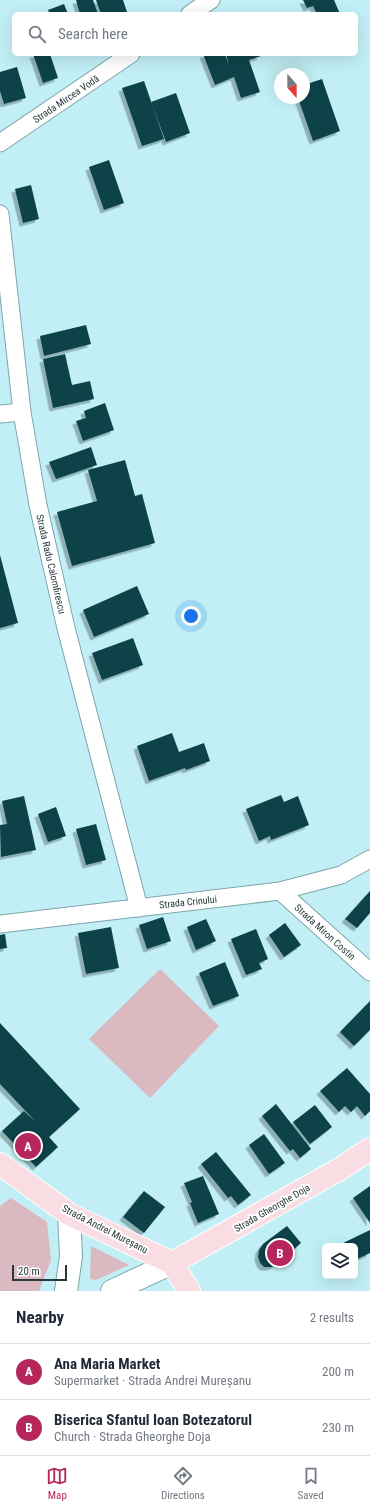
<!DOCTYPE html>
<meta charset="utf-8">
<style>
body{margin:0;font-family:"Roboto Condensed",sans-serif;background:#f2f2f3;color:#1f2937}
.controls{position:absolute;right:12px;bottom:12px;display:grid;overflow:hidden;border-radius:6px;box-shadow:0 4px 16px #0002}
.controls button{width:36px;height:36px;display:grid;place-items:center;padding:0;border:0;border-bottom:1px solid #e0e1e3;background:#fff;color:#1f2937;font:20px sans-serif}
.compass{position:absolute;left:274px;top:68px;width:36px;height:36px;border-radius:50%;background:#fff;box-shadow:0 4px 16px #0002;rotate:159deg}
.scale{position:absolute;left:12px;bottom:10px;width:55px;box-sizing:border-box;padding-left:4px;border:2px solid #27393c;border-top:0;font-size:11px;line-height:14px;white-space:nowrap;color:#27393c;-webkit-text-stroke:3px #fff;paint-order:stroke}
.you{position:absolute;left:191px;top:616px;width:14px;height:14px;margin:-10px;border:3px solid #fff;border-radius:50%;background:#1a73e8;box-shadow:0 0 0 6px #1a73e833}
.badge{display:grid;place-items:center;width:26px;height:26px;border-radius:50%;background:#b5275b;color:#fff;font-size:13px;font-weight:700}
.pin{position:absolute;translate:-50% -50%;border:2px solid #fff;box-shadow:0 1px 4px #0006}
.list{margin:0;padding:0;list-style:none}
h2{display:flex;justify-content:space-between;align-items:center;height:52px;margin:0;padding:0 16px;font-size:17px}
h2 small{font-size:13px;font-weight:400;color:#747a83}
.list li{display:grid;grid-template-columns:26px 1fr auto;gap:12px;align-items:center;box-sizing:border-box;height:56px;padding:0 16px;border-top:1px solid #e0e1e3}
.list b{display:block;font-size:15px;white-space:nowrap}
.list p{margin:0;font-size:13px;white-space:nowrap;color:#747a83}
.list em{font-size:13px;font-style:normal;color:#747a83}
.icon{flex:none;width:22px;height:22px;fill:none;stroke:currentColor;stroke-width:2;stroke-linecap:round;stroke-linejoin:round}
.map{position:relative;flex:none;width:370px;height:1291px;overflow:hidden}
.search{position:absolute;background:#fff;box-shadow:0 4px 16px #0002;left:12px;right:12px;top:12px;height:44px;display:flex;align-items:center;gap:10px;box-sizing:border-box;padding:0 14px;border-radius:6px;color:#747a83;font-size:15px}
.sheet{height:164px;background:#fff}
nav{display:flex;justify-content:space-around;align-items:center;box-sizing:border-box;height:56px;border-top:1px solid #e0e1e3;background:#fff;font-size:11px;color:#747a83}
nav a{display:grid;justify-items:center;gap:2px}
nav .on{color:#b5275b}
.map>svg:first-child{display:block}
.green{fill:#dab9c0}
.building{fill:#094249;filter:url(#shadow)}
.lines{fill:none;stroke-linecap:round;stroke-linejoin:round}
.street-casing{stroke:#7ba6ac;stroke-width:19}
.secondary-casing{stroke:#7ba6ac;stroke-width:24}
.primary-casing{stroke:#fff;stroke-width:24}
.street{stroke:#fff;stroke-width:17}
.secondary{stroke:#fff;stroke-width:22}
.primary{stroke:#f9dde3;stroke-width:22}
.labels{text-anchor:middle;dominant-baseline:central;stroke-width:4;stroke-linejoin:round;paint-order:stroke}
.street-label{font-size:10px;fill:#27393c;stroke:#fff}
</style>
<div class="map">
<svg width="370" height="1291" viewBox="0 0 370 1291">
<defs>
<filter id="shadow"><feDropShadow dx="-3.5" dy="3.5" stdDeviation="0" flood-color="#0004"/></filter>
</defs>
<rect width="100%" height="100%" fill="#c1eff5"/>
<g class="green">
<path d="M160 969 219 1026 150 1098 89 1039Z"/>
<path d="M11 1198 47 1222 51 1260 39 1291H0V1206Z"/>
<path d="M91 1246 129 1265 96 1280 90 1279Z"/>
</g>
<g class="building">
<path d="M76 0H93L98 14H80Z"/>
<path d="M96 0H123L127 12 122 14H101Z"/>
<path d="M303 0H334L340 14H317L313 6 307 8Z"/>
<path d="M64 4 68 14H50L48 10Z"/>
<path d="M33 54H50L58 78 43 83Z"/>
<path d="M203 54H225L229 66 226 54H260L261 56 249 60 260 92 241 98 234 77 215 85Z"/>
<path d="M17 67 26 98 4 104 0 91V72Z"/>
<path d="M322 79 340 131 313 141 298 98H304V85Z"/>
<path d="M144 81 164 139 142 146 122 88Z"/>
<path d="M176 93 190 133 166 142 151 102Z"/>
<path d="M109 160 124 203 104 210 89 167Z"/>
<path d="M31 185 39 219 23 223 15 189Z"/>
<path d="M86 325 91 344 44 356 40 336Z"/>
<path d="M65 354 72 385 90 381 94 399 53 408 43 359Z"/>
<path d="M105 403 114 430 83 441 76 421 86 418 84 411Z"/>
<path d="M91 447 97 465 56 479 49 462Z"/>
<path d="M125 460 135 496 142 494 155 543 72 566 57 512 97 501 88 470Z"/>
<path d="M0 555 18 623 0 628Z"/>
<path d="M137 586 149 614 94 637 83 610Z"/>
<path d="M133 638 143 665 102 680 92 653Z"/>
<path d="M172 733 179 752 204 743 210 761 186 770 185 768 149 781 137 746Z"/>
<path d="M281 795 284 802 298 796 309 825 271 840 270 836 259 841 246 809Z"/>
<path d="M24 796 36 850 1 857 0 825 7 824 2 801Z"/>
<path d="M56 807 66 836 48 842 38 814Z"/>
<path d="M96 824 106 860 86 865 76 829Z"/>
<path d="M370 891V913L357 928 345 919Z"/>
<path d="M163 917 171 941 147 949 139 925Z"/>
<path d="M206 919 216 941 196 950 187 927Z"/>
<path d="M285 923 301 945 284 957 269 935Z"/>
<path d="M111 927 119 968 86 974 78 933Z"/>
<path d="M256 929 268 959 259 963 262 969 246 975 231 939Z"/>
<path d="M5 934 7 948 0 949V935Z"/>
<path d="M225 962 239 996 213 1006 199 973Z"/>
<path d="M370 1001V1030L354 1046 340 1032Z"/>
<path d="M0 1023 80 1109 49 1137 58 1147 36 1167 2 1131 24 1111 36 1122 0 1084Z"/>
<path d="M347 1068 370 1094V1111L365 1116 357 1106 351 1112 345 1106 339 1112 320 1091Z"/>
<path d="M276 1104 311 1149 300 1158 293 1149 290 1151 262 1116Z"/>
<path d="M315 1105 332 1127 310 1144 293 1122Z"/>
<path d="M264 1134 285 1163 269 1174 249 1145Z"/>
<path d="M216 1152 251 1195 238 1205 231 1196 228 1198 201 1164Z"/>
<path d="M203 1176 219 1214 198 1223 190 1203 192 1202 184 1183Z"/>
<path d="M370 1186V1223L353 1198Z"/>
<path d="M144 1191 165 1207 144 1233 123 1217Z"/>
<path d="M287 1226 301 1243 277 1264 271 1267H264L260 1263 258 1257 259 1250 263 1244Z"/>
<path d="M370 1230V1253L355 1260V1246H342L341 1244Z"/>
</g>
<g class="lines">
<defs>
<g id="street">
<path d="M190 14 211 0"/>
<path d="M0 143 131 54"/>
<path d="M0 214 22 412 38 505 66 628 139 908"/>
<path d="M0 414 22 412"/>
<path d="M280 891 370 972"/>
<path d="M0 924 280 891 341 875 370 859"/>
</g>
<g id="secondary">
<path d="M66 1291 71 1256 69 1214"/>
<path d="M112 1291 172 1263"/>
</g>
<g id="primary">
<path d="M0 1164 69 1214 172 1263"/>
<path d="M172 1263 340 1169 370 1149"/>
<path d="M172 1263 189 1291"/>
</g>
</defs>
<use href="#street" class="street-casing"/>
<use href="#secondary" class="secondary-casing"/>
<use href="#primary" class="primary-casing"/>
<use href="#street" class="street"/>
<use href="#secondary" class="secondary"/>
<use href="#primary" class="primary"/>
</g>
<g class="labels">
<g class="street-label">
<text transform="translate(66 99) rotate(-34)">Strada Mircea Vodă</text>
<text transform="translate(51 564) rotate(77)">Strada Radu Calomfirescu</text>
<text transform="translate(188 902) rotate(-6)">Strada Crinului</text>
<text transform="translate(325 932) rotate(42)">Strada Miron Costin</text>
<text transform="translate(272 1208) rotate(-30)">Strada Gheorghe Doja</text>
<text transform="translate(105 1229) rotate(27)">Strada Andrei Mureșanu</text>
</g>
</g>
</svg>
<div class="controls">
<button><svg class="icon" aria-label="layers" viewBox="0 0 24 24"><path d="M12 4l9 5-9 5-9-5zM3 14l9 5 9-5"/></svg></button>
</div>
<svg class="compass" viewBox="-18 -18 36 36"><path d="M0-13l5 13h-10z" fill="#e53935"/><path d="M0 13l5-13h-10z" fill="#747a83"/></svg>
<div class="scale">20 m</div>
<div class="you"></div>
<div class="pin badge" style="left:28px;top:1146px">A</div>
<div class="pin badge" style="left:280px;top:1253px">B</div>
<div class="search"><svg class="icon" aria-label="search" viewBox="0 0 24 24"><circle cx="10" cy="10" r="6"/><path d="M15 15l6 6"/></svg>Search here</div>
</div>
<section class="sheet">
<h2>Nearby<small>2 results</small></h2>
<ul class="list">
<li><span class="badge">A</span><div><b>Ana Maria Market</b><p>Supermarket · Strada Andrei Mureșanu</p></div><em>200 m</em></li>
<li><span class="badge">B</span><div><b>Biserica Sfantul Ioan Botezatorul</b><p>Church · Strada Gheorghe Doja</p></div><em>230 m</em></li>
</ul>
</section>
<nav>
<a class="on"><svg class="icon" aria-label="map" viewBox="0 0 24 24"><path d="M3 6l6-2 6 2 6-2v14l-6 2-6-2-6 2zM9 4v14M15 6v14"/></svg>Map</a>
<a><svg class="icon" aria-label="directions" viewBox="0 0 24 24"><path d="M12 3l9 9-9 9-9-9zM9 14v-3h6M13 9l2 2-2 2"/></svg>Directions</a>
<a><svg class="icon" aria-label="saved" viewBox="0 0 24 24"><path d="M7 4h10v16l-5-4-5 4z"/></svg>Saved</a>
</nav>
